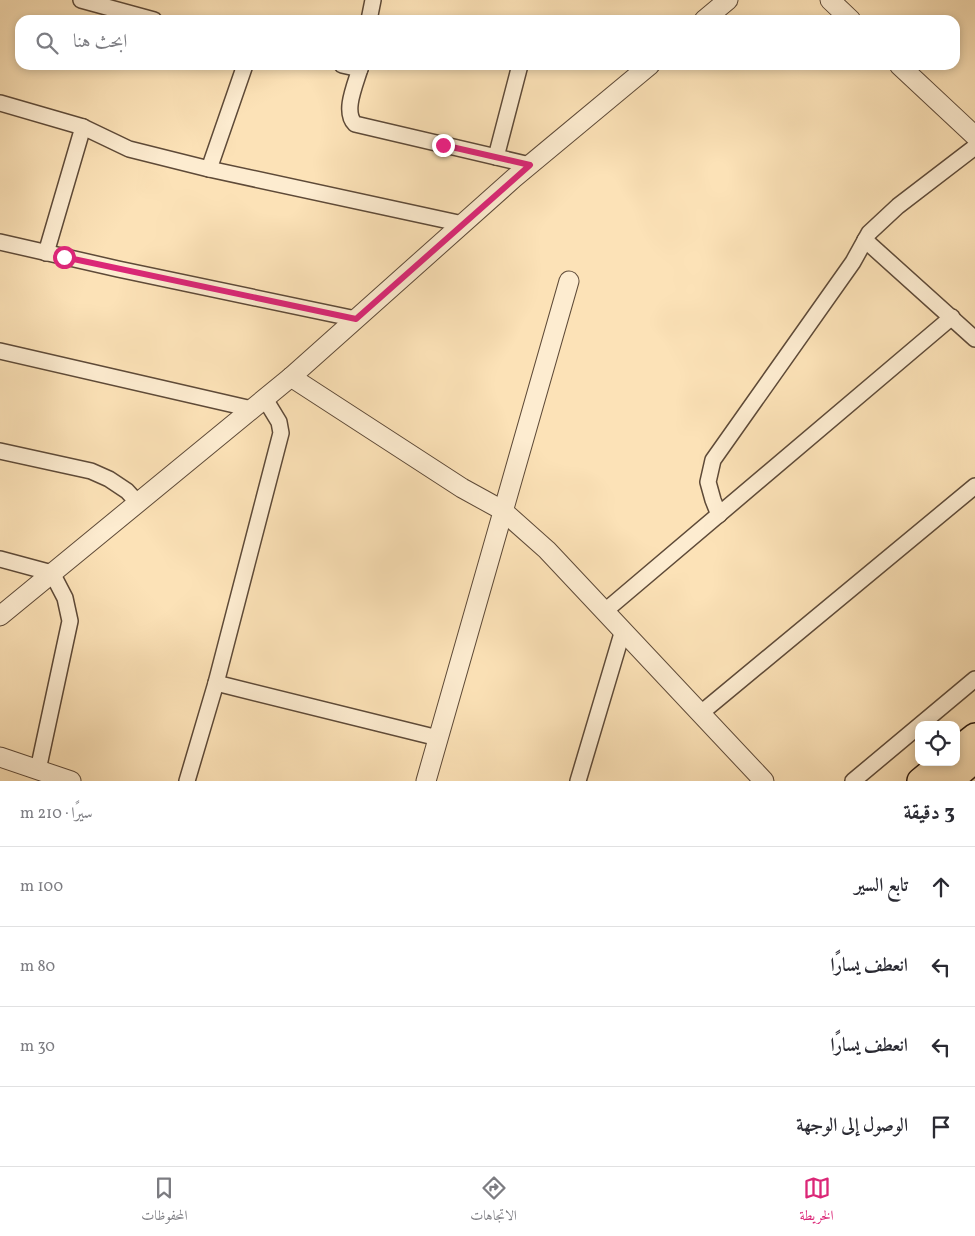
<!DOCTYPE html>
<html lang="ar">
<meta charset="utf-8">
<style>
body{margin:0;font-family:Vollkorn,Amiri,serif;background:#f7f7f7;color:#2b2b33;direction:rtl}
.controls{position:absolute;right:15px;bottom:15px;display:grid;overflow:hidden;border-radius:10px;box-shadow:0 2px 8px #0003}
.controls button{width:45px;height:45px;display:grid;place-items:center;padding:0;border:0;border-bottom:1px solid #e1e1e2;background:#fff;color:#2b2b33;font:25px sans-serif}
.stop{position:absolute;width:15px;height:15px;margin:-11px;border:4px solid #db2777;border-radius:50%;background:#fff}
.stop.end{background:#db2777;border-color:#fff;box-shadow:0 1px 5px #0008}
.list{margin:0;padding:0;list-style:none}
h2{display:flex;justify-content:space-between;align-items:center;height:65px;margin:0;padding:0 20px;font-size:21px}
h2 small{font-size:16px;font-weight:400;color:#7c7c81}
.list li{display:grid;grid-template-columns:32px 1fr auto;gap:15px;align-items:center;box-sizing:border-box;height:80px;padding:0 20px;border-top:1px solid #e1e1e2}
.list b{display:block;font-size:19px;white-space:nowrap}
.list em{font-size:16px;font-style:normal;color:#7c7c81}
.icon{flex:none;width:28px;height:28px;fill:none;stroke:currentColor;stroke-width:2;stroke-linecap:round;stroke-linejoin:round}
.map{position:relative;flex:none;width:975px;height:781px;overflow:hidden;direction:ltr}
.search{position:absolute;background:#fff;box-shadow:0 2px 8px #0003;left:15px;right:15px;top:15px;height:55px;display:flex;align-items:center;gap:12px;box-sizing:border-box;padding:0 18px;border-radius:15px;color:#7c7c81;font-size:19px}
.sheet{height:385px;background:#fff}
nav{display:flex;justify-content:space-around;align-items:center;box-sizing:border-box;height:70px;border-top:1px solid #e1e1e2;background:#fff;font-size:14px;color:#7c7c81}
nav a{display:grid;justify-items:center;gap:2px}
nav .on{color:#db2777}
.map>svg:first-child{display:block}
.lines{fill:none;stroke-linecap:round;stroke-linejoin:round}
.minor-casing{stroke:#5e4a38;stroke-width:18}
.tertiary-casing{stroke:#5e4a38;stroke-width:21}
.trunk-casing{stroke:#2a170d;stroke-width:28}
.minor{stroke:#fdecd0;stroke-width:15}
.tertiary{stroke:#fdecd0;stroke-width:19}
.trunk{stroke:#fce2b7;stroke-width:25}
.route{stroke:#db2777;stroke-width:6}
</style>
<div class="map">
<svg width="975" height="781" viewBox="0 0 975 781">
<rect width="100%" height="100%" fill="#fce2b7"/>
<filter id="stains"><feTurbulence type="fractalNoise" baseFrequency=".004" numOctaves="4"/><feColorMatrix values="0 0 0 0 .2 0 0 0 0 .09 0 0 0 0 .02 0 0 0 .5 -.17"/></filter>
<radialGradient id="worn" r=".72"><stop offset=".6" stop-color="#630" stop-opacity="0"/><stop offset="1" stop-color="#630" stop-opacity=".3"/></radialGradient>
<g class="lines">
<defs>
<g id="minor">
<path d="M81 0 154 20"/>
<path d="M369 20 373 0"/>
<path d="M342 65 360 69"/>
<path d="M361 65C357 81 342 111 355 124L530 165"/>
<path d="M0 103 83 127 129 149 209 169 463 224"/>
<path d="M496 157 520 65"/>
<path d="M209 169 245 65"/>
<path d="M865 240 975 339"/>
<path d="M0 242 118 269 356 319"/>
<path d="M46 253 83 127"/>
<path d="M0 351 252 409"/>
<path d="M0 451 91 471 109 479 127 491 138 503"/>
<path d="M719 515 713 500 708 482 713 460 853 262 869 233 898 206 975 147"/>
<path d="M0 559 52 573 65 598 70 621 38 770"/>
<path d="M605 611 952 317"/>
<path d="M216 683 438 738"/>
<path d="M701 713 975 486"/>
<path d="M187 781 216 683 281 433 279 422 265 399"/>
<path d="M578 781 623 630"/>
<path d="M853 781 975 679"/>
</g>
<g id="tertiary">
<path d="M830 0 851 20"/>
<path d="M704 20 728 0"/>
<path d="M899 65 975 136"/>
<path d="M291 377 462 488 502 510 547 550 764 781"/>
<path d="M0 616 291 377 514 178 650 65"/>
<path d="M0 757 71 781"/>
<path d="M426 781 569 281"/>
</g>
<g id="trunk">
<path d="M956 751 975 736"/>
<path d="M920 781 943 762"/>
<path d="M950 781 975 760"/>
</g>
</defs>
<use href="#minor" class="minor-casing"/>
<use href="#tertiary" class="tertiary-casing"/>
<use href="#trunk" class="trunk-casing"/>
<use href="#minor" class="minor"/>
<use href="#tertiary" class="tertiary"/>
<use href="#trunk" class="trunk"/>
</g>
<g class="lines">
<path class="route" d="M64 257 356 319 530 165 443 145"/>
</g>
<rect width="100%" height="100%" filter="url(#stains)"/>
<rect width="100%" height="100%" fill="url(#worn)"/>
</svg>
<div class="controls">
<button><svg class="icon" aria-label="locate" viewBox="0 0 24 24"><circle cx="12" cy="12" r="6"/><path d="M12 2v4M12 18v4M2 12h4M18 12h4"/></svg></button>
</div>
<div class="stop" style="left:64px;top:257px"></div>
<div class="stop end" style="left:443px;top:145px"></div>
<div class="search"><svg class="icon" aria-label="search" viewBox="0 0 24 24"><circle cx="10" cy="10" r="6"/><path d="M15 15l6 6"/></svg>ابحث هنا</div>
</div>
<section class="sheet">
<h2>3 دقيقة<small>سيرًا · 210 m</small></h2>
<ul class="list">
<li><svg class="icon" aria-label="ahead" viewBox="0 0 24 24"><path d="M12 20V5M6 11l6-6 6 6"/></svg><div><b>تابع السير</b></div><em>100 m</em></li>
<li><svg class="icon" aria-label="left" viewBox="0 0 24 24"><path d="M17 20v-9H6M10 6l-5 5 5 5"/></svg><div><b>انعطف يسارًا</b></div><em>80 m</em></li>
<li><svg class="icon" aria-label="left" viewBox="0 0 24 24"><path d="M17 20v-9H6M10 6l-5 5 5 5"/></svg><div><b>انعطف يسارًا</b></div><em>30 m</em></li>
<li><svg class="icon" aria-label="arrive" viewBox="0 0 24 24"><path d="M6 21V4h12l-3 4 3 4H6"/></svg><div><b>الوصول إلى الوجهة</b></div></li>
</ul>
</section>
<nav>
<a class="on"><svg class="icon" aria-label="map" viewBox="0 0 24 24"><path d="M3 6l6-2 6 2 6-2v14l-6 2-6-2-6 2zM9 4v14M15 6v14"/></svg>الخريطة</a>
<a><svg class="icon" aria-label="directions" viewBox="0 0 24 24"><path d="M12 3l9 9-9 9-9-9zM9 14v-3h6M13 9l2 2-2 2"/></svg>الاتجاهات</a>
<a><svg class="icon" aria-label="saved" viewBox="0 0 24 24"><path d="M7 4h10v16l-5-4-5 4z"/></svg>المحفوظات</a>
</nav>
